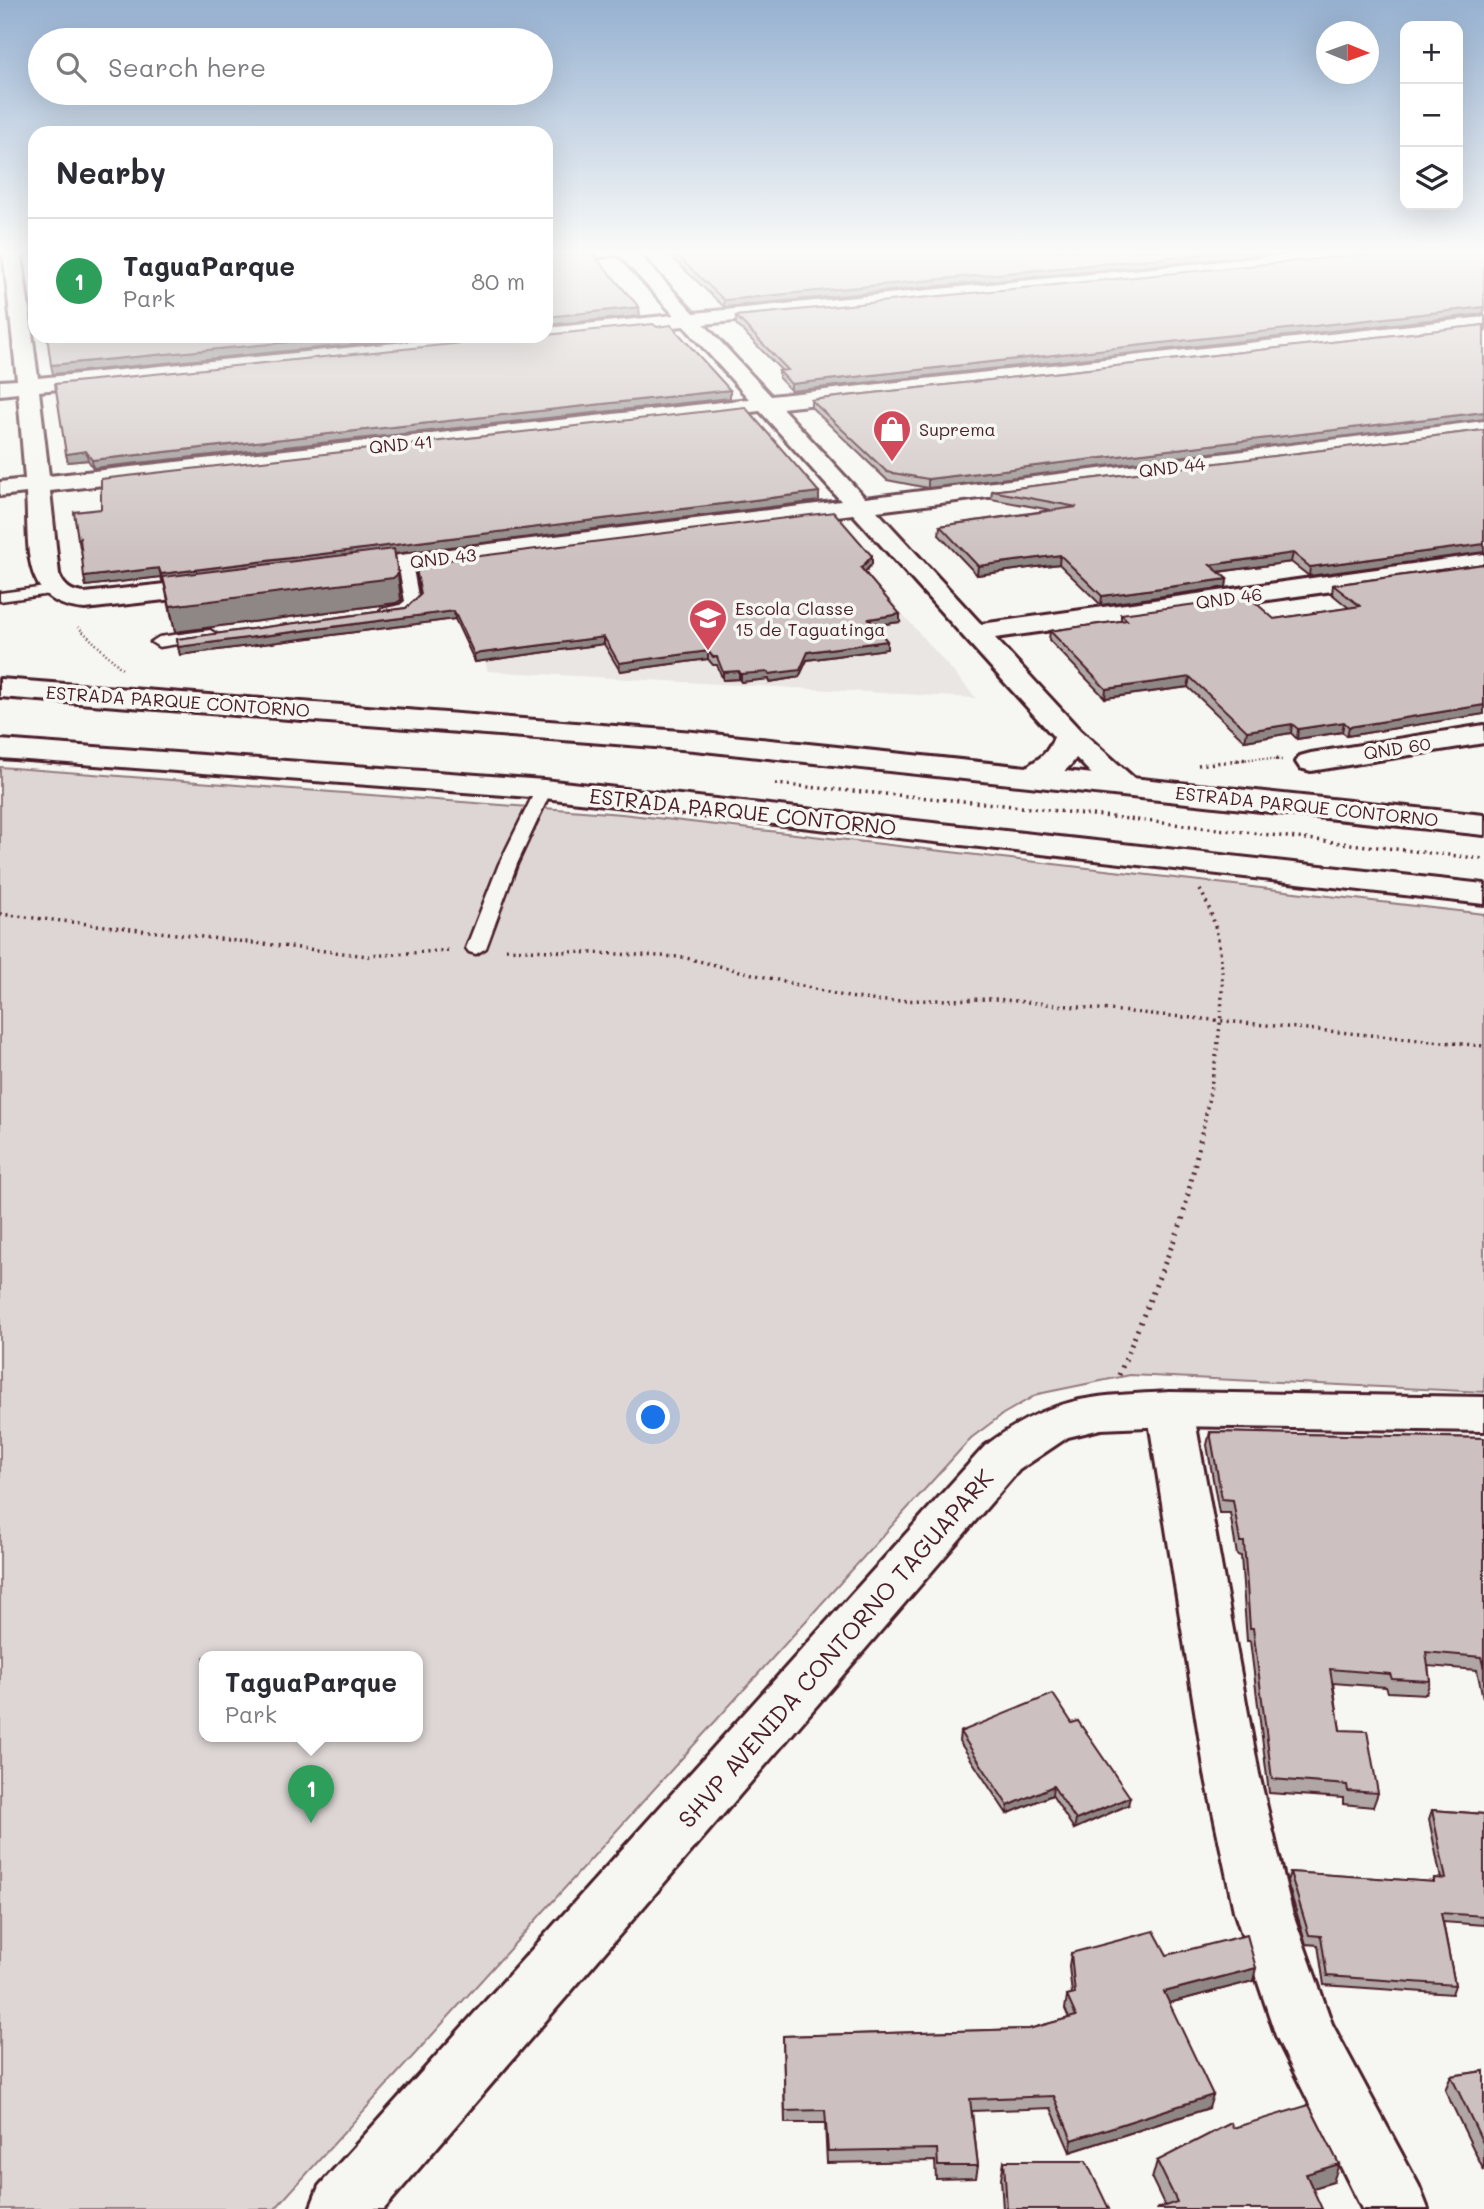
<!DOCTYPE html>
<meta charset="utf-8">
<style>
body{margin:0;font-family:Mali,sans-serif;background:#f7f7f7;color:#2b2b33}
.controls{position:absolute;right:21px;top:21px;display:grid;overflow:hidden;border-radius:14px;box-shadow:0 7px 28px #0002}
.controls button{width:63px;height:63px;display:grid;place-items:center;padding:0;border:0;border-bottom:2px solid #e1e1e2;background:#fff;color:#2b2b33;font:35px sans-serif}
.compass{position:absolute;left:1316px;top:21px;width:63px;height:63px;border-radius:50%;background:#fff;box-shadow:0 7px 28px #0002;rotate:91deg}
.you{position:absolute;left:654px;top:1418px;width:24px;height:24px;margin:-18px;border:5px solid #fff;border-radius:50%;background:#1a73e8;box-shadow:0 0 0 10px #1a73e833}
.badge{display:grid;place-items:center;width:46px;height:46px;border-radius:50%;background:#ea580c;color:#fff;font-size:23px;font-weight:700}
.pin{position:absolute;translate:-50% -58px;filter:drop-shadow(0 2px 4px #0008)}
.pin::after{content:'';position:absolute;top:37px;width:24px;height:21px;background:inherit;clip-path:polygon(0 0,100% 0,50% 100%)}
.popup{position:absolute;left:199px;top:1651px;width:224px;height:91px;box-sizing:border-box;display:grid;place-content:center;border-radius:14px;background:#fff;filter:drop-shadow(0 2px 5px #0005);font-size:23px;white-space:nowrap;color:#7c7c81}
.popup b{font-size:26px;color:#2b2b33}
.popup::after{content:'';position:absolute;left:50%;top:100%;margin-left:-14px;border:14px solid transparent;border-top-color:#fff}
.list{margin:0;padding:0;list-style:none}
h2{display:flex;justify-content:space-between;align-items:center;height:91px;margin:0;padding:0 28px;font-size:30px}
h2 small{font-size:23px;font-weight:400;color:#7c7c81}
.list li{display:grid;grid-template-columns:46px 1fr auto;gap:21px;align-items:center;box-sizing:border-box;height:126px;padding:0 28px;border-top:2px solid #e1e1e2}
.list b{display:block;font-size:26px;white-space:nowrap}
.list p{margin:0;font-size:23px;white-space:nowrap;color:#7c7c81}
.list em{font-size:23px;font-style:normal;color:#7c7c81}
.icon{flex:none;width:38px;height:38px;fill:none;stroke:currentColor;stroke-width:2;stroke-linecap:round;stroke-linejoin:round}
.map{position:relative;flex:none;width:1484px;height:2209px;overflow:hidden}
.search{position:absolute;background:#fff;box-shadow:0 7px 28px #0002;left:28px;top:28px;width:525px;height:77px;display:flex;align-items:center;gap:18px;box-sizing:border-box;padding:0 24px;border-radius:38px;color:#7c7c81;font-size:26px}
.panel{position:absolute;background:#fff;box-shadow:0 7px 28px #0002;left:28px;top:126px;width:525px;height:217px;border-radius:21px}
.map>svg:first-child{display:block}
.built{fill:#e9e6e3}
.green{fill:#ddd6d5;stroke:#947a80;stroke-width:2;fill-rule:evenodd}
.lines{fill:none;stroke-linecap:round;stroke-linejoin:round}
.lane-casing{stroke:#4a1f2b;stroke-width:5}
.street-casing{stroke:#4a1f2b;stroke-width:6}
.secondary-casing{stroke:#4a1f2b;stroke-width:6}
.highway-casing{stroke:#4a1f2b;stroke-width:6}
.path-far2{stroke:#4a1f2b;stroke-width:2.5;stroke-dasharray:1 2.5;stroke-linecap:butt}
.path-far1{stroke:#4a1f2b;stroke-width:3.5;stroke-dasharray:2 4.5;stroke-linecap:butt}
.path{stroke:#4a1f2b;stroke-width:5;stroke-dasharray:2 6;stroke-linecap:butt}
.lane{fill:#f6f6f2;fill-rule:evenodd}
.street{fill:#f6f6f2;fill-rule:evenodd}
.secondary{fill:#f6f6f2;fill-rule:evenodd}
.highway{fill:#f6f6f2;fill-rule:evenodd}
.wall{fill:#afa6a5;stroke:#4a1f2b;stroke-width:2}
.shaded-wall{fill:#8f8786;stroke:#4a1f2b;stroke-width:2}
.building{fill:#ccc1c0;stroke:#4a1f2b;stroke-width:2}
.labels{text-anchor:middle;dominant-baseline:central;stroke-width:7;stroke-linejoin:round;paint-order:stroke}
.far-poi-label{font-size:18px;fill:#4a1f2b;stroke:#f6f6f2;text-anchor:start}
.far-street-label{font-size:18px;fill:#4a1f2b;stroke:#f6f6f2}
.street-label{font-size:21px;fill:#4a1f2b;stroke:#f6f6f2}
.near-street-label{font-size:24px;fill:#4a1f2b;stroke:#f6f6f2}
</style>
<div class="map">
<svg width="1484" height="2209" viewBox="0 0 1484 2209">
<rect width="100%" height="100%" fill="#f6f6f2"/>
<filter id="ink" filterUnits="userSpaceOnUse"><feTurbulence type="fractalNoise" baseFrequency=".0143" numOctaves="2"/><feDisplacementMap in="SourceGraphic" scale="14" xChannelSelector="R" yChannelSelector="G"/><feConvolveMatrix kernelMatrix="1 2 1 2 8 2 1 2 1" color-interpolation-filters="sRGB"/></filter>
<g filter="url(#ink)">
<path class="built" d="M872 579 976 698 488 671 475 633Z"/>
<path class="green" d="M0 767 622 814 1484 914V1392L1130 1375 1038 1394 1003 1414 971 1438 275 2209H0ZM204 1657H418V1737H204Z"/>
<g class="lines">
<defs>
<g id="lane">
<path d="M405 559 412 563 419 602 410 611 382 615 380 612 382 609 400 605 405 601 398 563Z"/>
<path d="M53 586 60 590 58 593 0 601V593Z"/>
<path d="M210 630 218 635 215 638 159 647 151 642 159 637Z"/>
<path d="M544 784 552 789 517 864 486 948 476 954 469 952 466 948 499 864 536 789Z"/>
</g>
<g id="street">
<path d="M3 250H21L38 378 467 336H546V328L674 315 619 255 546 262V250H635L694 313 1336 250H1397L1395 254 1388 256 704 324 771 396 1484 317V329L782 408 865 498 1484 421V435L877 511 981 624 1484 554V570L995 638 1080 730 1135 779 1140 786 1135 793C1110 799 1093 774 1076 758 1065 775 1042 788 1022 784L1018 777C1031 757 1043 765 1054 737L853 514 343 578 334 576 330 570 334 564 343 562 841 501 760 411 50 491 59 574C64 587 71 592 85 593L218 578 227 580 231 586 227 592 218 594 85 609C18 604 30 544 26 493L0 496V482L25 479 18 393 0 395V381L17 380ZM684 326 749 399 49 476 39 391 530 342 539 338 546 340Z"/>
<path d="M1484 725V743L1311 771 1300 768 1296 762 1300 756 1311 753Z"/>
<path d="M1170 1392 1186 1397 1193 1409 1259 1774 1292 1911 1332 2024 1419 2186 1428 2209H1362L1276 2036 1234 1911 1205 1774 1147 1409 1154 1397Z"/>
</g>
<path id="secondary" d="M1170 1392 1484 1397V1431L1170 1426 1101 1429 1068 1437 1019 1470 384 2209H310L319 2186 985 1446C1052 1396 1090 1396 1170 1392Z"/>
<g id="highway">
<path d="M0 679 694 732 1484 815V835L694 750 0 697Z"/>
<path d="M0 740 544 780 1484 884V904L544 798 0 758Z"/>
</g>
</defs>
<use href="#lane" class="lane-casing"/>
<use href="#street" class="street-casing"/>
<use href="#secondary" class="secondary-casing"/>
<use href="#highway" class="highway-casing"/>
<g class="path-far2">
<path d="M78 627 122 669"/>
<path d="M1232 761 1261 758 1282 760"/>
</g>
<g class="path-far1">
<path d="M1276 759 1282 760"/>
<path d="M1198 765 1248 759"/>
<path d="M775 784 995 804 1484 859"/>
<path d="M1200 890C1240 957 1216 1056 1203 1130"/>
<path d="M0 914 369 956 452 950"/>
<path d="M506 949 682 957 848 997 879 1001 995 999 1484 1046"/>
</g>
<path class="path" d="M1119 1375 1182 1221 1203 1128"/>
<use href="#lane" class="lane"/>
<use href="#street" class="street"/>
<use href="#secondary" class="secondary"/>
<use href="#highway" class="highway"/>
</g>
<g class="wall">
<path d="M664 250H1313L724 307Z"/>
<path d="M1484 250V315L791 391 779 378V371L781 370 736 324V316Z"/>
<path d="M1484 325 928 488 887 480 811 407V400Z"/>
<path d="M530 337 730 390V398L93 468 88 460 68 462 66 454Z"/>
<path d="M1484 430 1309 576 1291 562 1219 572 1227 579 1226 587 1101 605 1059 564 977 575 939 535 940 526 1051 510 991 499 992 491Z"/>
<path d="M819 492V501L395 554 401 600 396 603 175 632 164 583H163L161 577 86 586 81 547 80 548 74 512Z"/>
<path d="M872 556V564L865 572 900 622 874 625 887 641V649L807 660 799 677 769 682V679L741 682 739 679 723 680 717 665H713L708 659 620 671 604 644 475 662 455 619 180 655 177 639 406 608 420 595 415 564Z"/>
<path d="M1484 564V714L1347 736 1342 732 1297 739 1291 733 1245 741 1188 687 1105 698 1049 640 1050 631 1121 621V614L1274 619 1349 608 1332 594 1333 585Z"/>
<path d="M1210 1432 1484 1438V1698H1483L1477 1670 1428 1666 1430 1681 1426 1694 1388 1692 1386 1687 1333 1683 1340 1730 1378 1793 1373 1807 1343 1804V1798L1269 1793 1250 1641H1247L1241 1556 1237 1555 1230 1513H1219L1207 1445Z"/>
<path d="M960 1732 1128 1805 1074 1829 1052 1795 1007 1814 959 1741Z"/>
<path d="M1432 1810 1484 1814V1925L1443 1922 1455 1985 1452 1994 1324 1985 1318 1945 1306 1944 1287 1881 1290 1872 1433 1882 1434 1878 1441 1879 1429 1819Z"/>
<path d="M1071 1953 1167 1955 1253 1981 1169 2003 1209 2108 1070 2152 1051 2108 972 2111 978 2166 976 2178 936 2179 935 2161 827 2163 825 2123H785L783 2036 1029 2029 1069 2018 1065 2009 1067 1996 1072 1995 1069 1966Z"/>
<path d="M1484 2071V2171L1445 2090 1451 2076Z"/>
<path d="M1233 2128 1333 2182 1313 2188 1165 2206 1152 2179 1157 2161Z"/>
<path d="M1004 2161 1109 2209H1003L1001 2179Z"/>
</g>
<g class="shaded-wall">
<path d="M0 250H3L1 258H0Z"/>
<path d="M23 250H33L34 255 24 256Z"/>
<path d="M1244 250H1313L724 307V300Z"/>
<path d="M639 307 640 316 546 325V317Z"/>
<path d="M1484 307V314L791 391V384Z"/>
<path d="M351 336H440L53 374 51 365Z"/>
<path d="M730 390V398L93 468 92 460Z"/>
<path d="M1484 412V419L928 488V479Z"/>
<path d="M86 451 88 460 68 462 66 454Z"/>
<path d="M819 492V501L163 583 161 574Z"/>
<path d="M1484 544V552L1309 576 1310 567Z"/>
<path d="M1293 553 1291 562 1209 573 1210 565Z"/>
<path d="M1060 555 1059 564 977 575 978 566Z"/>
<path d="M872 556V564L861 576V568Z"/>
<path d="M159 568 161 577 86 586 84 577Z"/>
<path d="M398 574 401 600 396 603 175 632 170 606Z"/>
<path d="M1227 579 1226 587 1101 605 1102 596Z"/>
<path d="M454 611 455 619 180 655 178 647Z"/>
<path d="M900 614V622L869 626V619Z"/>
<path d="M604 637V644L475 662 474 654Z"/>
<path d="M887 641V649L807 660 799 677 769 682V679L741 682V674L808 652Z"/>
<path d="M708 651V659L620 671 619 663Z"/>
<path d="M739 671V679L723 680V672Z"/>
<path d="M1190 677 1188 687 1105 698 1106 689Z"/>
<path d="M1484 705V714L1347 736 1349 727Z"/>
<path d="M1344 722 1342 732 1297 739 1298 729Z"/>
<path d="M1292 724 1291 733 1245 741 1247 731Z"/>
<path d="M1053 1786 1052 1795 1007 1814 1008 1806Z"/>
<path d="M1130 1797 1128 1805 1074 1829 1076 1820Z"/>
<path d="M1256 1968 1253 1981 1161 2005 1164 1992Z"/>
<path d="M1213 2095 1209 2108 1070 2152 1072 2140Z"/>
<path d="M1339 2164 1333 2182 1300 2192 1306 2174Z"/>
</g>
<g class="building">
<path d="M671 250H1244L724 300Z"/>
<path d="M1397 250H1484V307L791 384 779 371 788 370 736 316 1390 252Z"/>
<path d="M591 252 639 307 546 317V256Z"/>
<path d="M653 324 657 327 671 325 730 390 92 460 86 451 66 454 55 384 532 336H546V335Z"/>
<path d="M1484 325V412L928 479 887 472 811 400Z"/>
<path d="M47 336H351L51 365Z"/>
<path d="M745 407 819 492 161 574 159 568 84 577 80 538 78 539 74 512 101 509V479Z"/>
<path d="M1484 430V544L1310 567 1293 553 1210 565 1227 579 1102 596 1060 555 978 566 940 526 1077 507 992 491Z"/>
<path d="M834 512 872 556 861 568 900 614 869 619 887 641 808 652 800 670 769 674V672L741 674 739 671 723 672 717 657H713L708 651 619 663 604 637 474 654 454 611 178 647 177 639 406 608 421 594 415 564Z"/>
<path d="M394 549 398 574 393 578 170 606 163 577Z"/>
<path d="M1484 564V705L1349 727 1344 722 1298 729 1292 724 1247 731 1190 677 1106 689 1050 631 1127 620 1121 614 1249 597 1274 619 1360 606 1333 585Z"/>
<path d="M1210 1432 1484 1438V1669L1481 1657 1426 1652 1430 1681 1392 1679 1390 1674 1330 1669 1340 1730 1367 1731 1378 1793 1348 1791 1347 1785 1272 1779 1253 1628H1250L1244 1542H1240L1233 1500 1222 1499Z"/>
<path d="M1053 1694 1072 1723 1078 1721 1130 1797 1076 1820 1053 1786 1008 1806 960 1732Z"/>
<path d="M1432 1810 1484 1814V1916L1441 1913 1455 1985 1327 1976 1321 1936 1309 1935 1290 1872 1434 1882V1878L1446 1879Z"/>
<path d="M1154 1931 1167 1955 1247 1935 1256 1968 1164 1992 1213 2095 1072 2140 1054 2096 970 2099 978 2166H938L937 2149 828 2151 825 2110 785 2111 783 2036 1029 2029 1076 2016 1067 1996 1075 1994 1071 1953Z"/>
<path d="M1484 2071V2145L1451 2076Z"/>
<path d="M1309 2105 1339 2164 1306 2174 1322 2209H1156L1177 2202 1157 2161 1231 2123 1233 2128Z"/>
<path d="M1004 2161H1086L1109 2209H1007Z"/>
</g>
</g>
<linearGradient id="sky" x2="0" y2="1"><stop stop-color="#96b1d1"/><stop offset="0.45" stop-color="#fbfbf9"/><stop offset="1" stop-color="#fbfbf9" stop-opacity="0"/></linearGradient>
<rect width="1484" height="559" fill="url(#sky)"/>
<defs>
<symbol id="shop-pin" viewBox="-11 -11 22 30"><path d="M0 17L-7.5 6A9.5 9.5 0 1 1 7.5 6Z" fill="#d1495b" stroke="#f6f6f2"/><path d="M-5-2.5h2.3a2.7 3.5 0 0 1 5.4 0H5L5.5 6h-11ZM-1.5-2.5h3a1.5 2.3 0 0 0-3 0Z" fill="#fff"/></symbol>
<symbol id="school-pin" viewBox="-11 -11 22 30"><path d="M0 17L-7.5 6A9.5 9.5 0 1 1 7.5 6Z" fill="#d1495b" stroke="#f6f6f2"/><path d="M0-5L7-2L0 1L-7-2ZM-4 1L0 2.5L4 1V4Q0 6-4 4Z" fill="#fff"/></symbol>
</defs>
<g fill-rule="evenodd">
<use href="#shop-pin" x="870" y="407" width="44" height="60"/>
<use href="#school-pin" x="686" y="596" width="44" height="60"/>
</g>
<g class="labels">
<g class="far-poi-label">
<text x="919" y="429">Suprema</text>
<text x="735" y="608">Escola Classe<tspan x="735" dy="21">15 de Taguatinga</tspan></text>
</g>
<g class="far-street-label">
<text transform="translate(401 444) rotate(-6)">QND 41</text>
<text transform="translate(1172 467) rotate(-7)">QND 44</text>
<text transform="translate(443 558) rotate(-7)">QND 43</text>
<text transform="translate(1229 598) rotate(-8)">QND 46</text>
<text transform="translate(178 701) rotate(4)">ESTRADA PARQUE CONTORNO</text>
<text transform="translate(1397 748) rotate(-9)">QND 60</text>
<text transform="translate(1307 806) rotate(6)">ESTRADA PARQUE CONTORNO</text>
</g>
<g class="street-label">
<text transform="translate(743 811) rotate(6)">ESTRADA PARQUE CONTORNO</text>
</g>
<g class="near-street-label">
<text transform="translate(835 1648) rotate(-49)">SHVP AVENIDA CONTORNO TAGUAPARK</text>
</g>
</g>
</svg>
<div class="controls">
<button>+</button>
<button>−</button>
<button><svg class="icon" aria-label="layers" viewBox="0 0 24 24"><path d="M12 4l9 5-9 5-9-5zM3 14l9 5 9-5"/></svg></button>
</div>
<svg class="compass" viewBox="-18 -18 36 36"><path d="M0-13l5 13h-10z" fill="#e53935"/><path d="M0 13l5-13h-10z" fill="#7c7c81"/></svg>
<div class="you"></div>
<div class="pin badge" style="left:311px;top:1823px;background:#2e9e5b">1</div>
<div class="popup"><b>TaguaParque</b>Park</div>
<div class="search"><svg class="icon" aria-label="search" viewBox="0 0 24 24"><circle cx="10" cy="10" r="6"/><path d="M15 15l6 6"/></svg>Search here</div>
<section class="panel">
<h2>Nearby<small></small></h2>
<ul class="list">
<li><span class="badge" style="background:#2e9e5b">1</span><div><b>TaguaParque</b><p>Park</p></div><em>80 m</em></li>
</ul>
</section>
</div>
